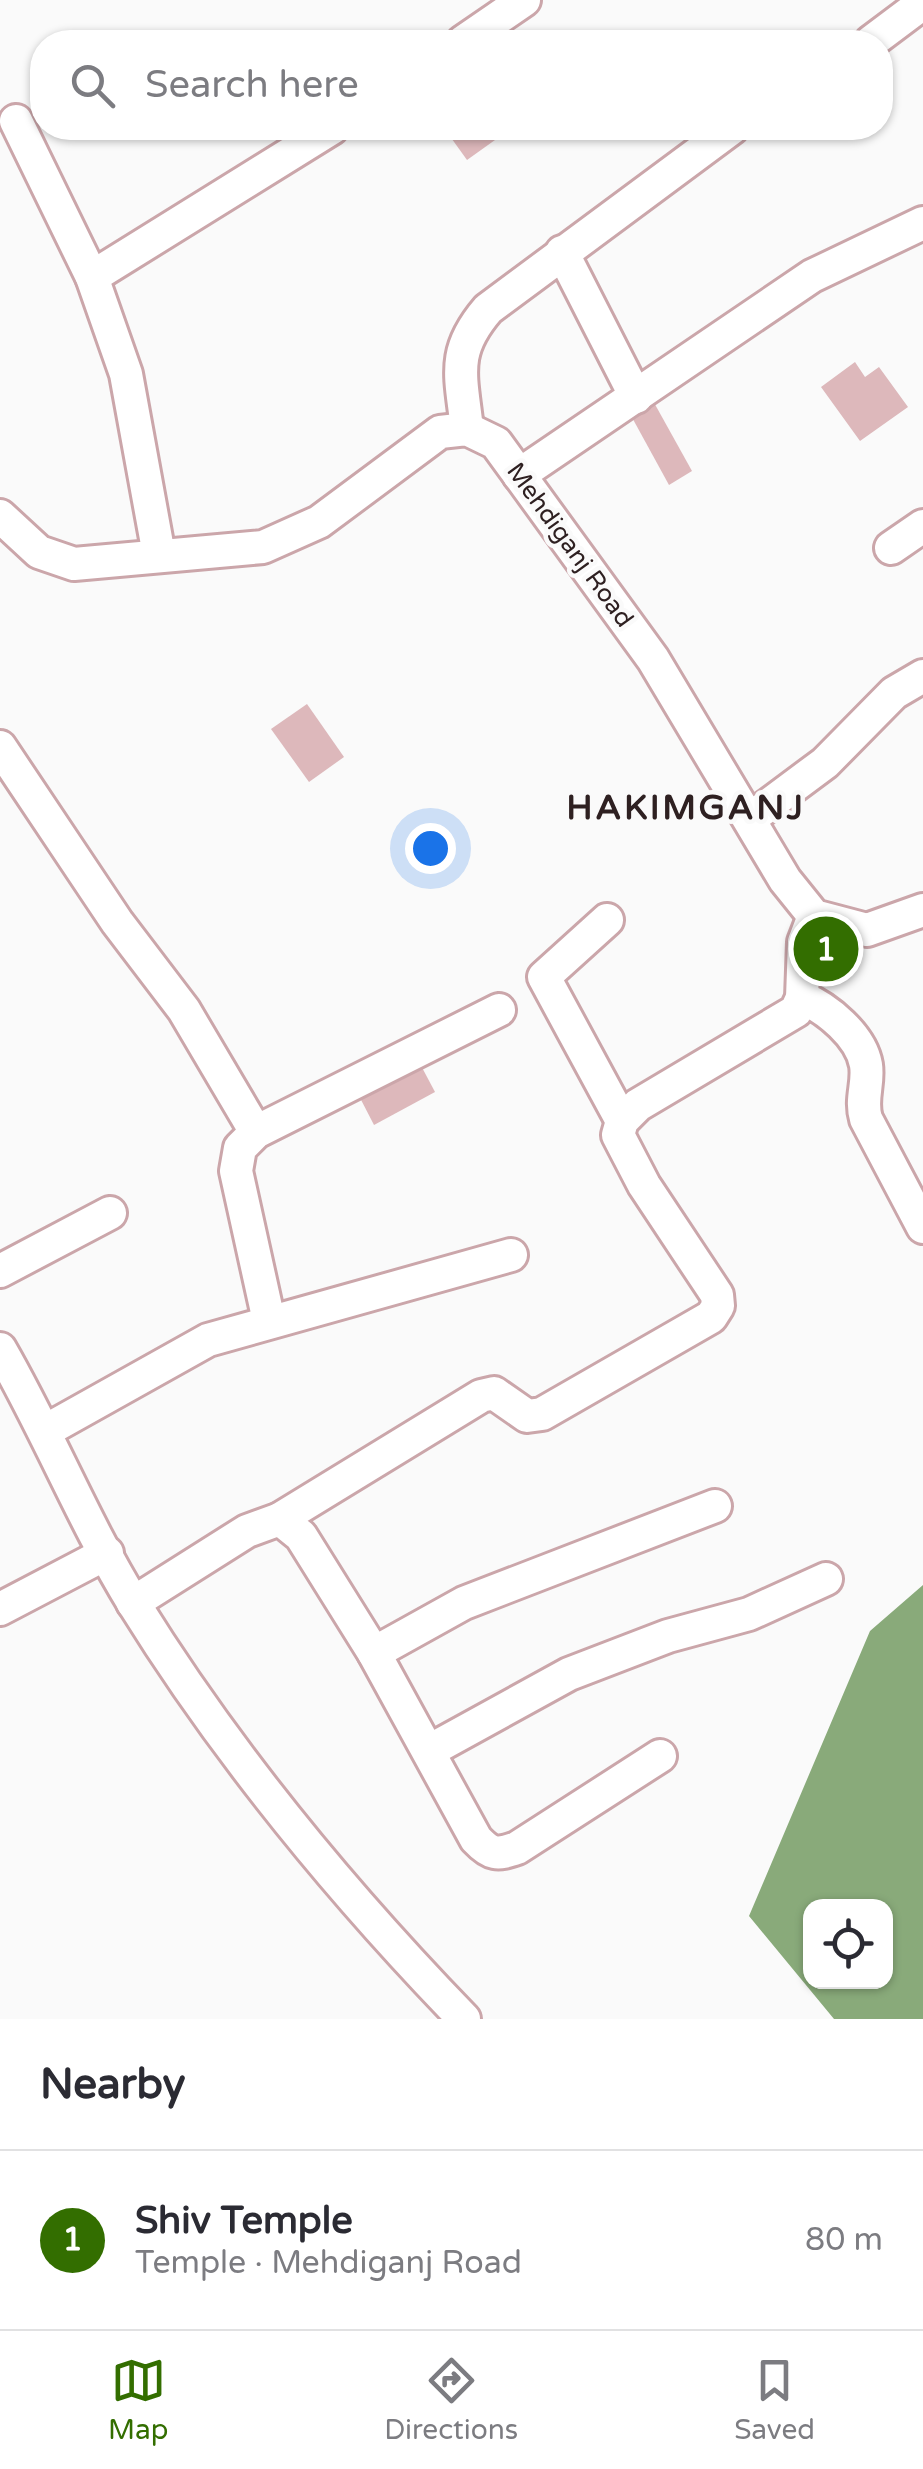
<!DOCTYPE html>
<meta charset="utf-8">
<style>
body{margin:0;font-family:"Varela Round",sans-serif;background:#f2f2f3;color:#2b2b33}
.controls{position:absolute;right:30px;bottom:30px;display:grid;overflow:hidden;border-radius:20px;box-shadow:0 2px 8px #0004}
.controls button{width:90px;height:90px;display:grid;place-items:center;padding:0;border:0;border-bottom:2px solid #e1e1e2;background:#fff;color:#2b2b33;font:50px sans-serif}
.you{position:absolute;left:430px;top:848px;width:35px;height:35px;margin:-25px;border:8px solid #fff;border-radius:50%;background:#1a73e8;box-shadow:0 0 0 15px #1a73e833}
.badge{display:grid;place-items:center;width:65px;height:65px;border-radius:50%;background:#336e00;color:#fff;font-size:32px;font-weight:700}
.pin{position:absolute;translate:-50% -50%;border:5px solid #fff;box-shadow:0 2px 10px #0006}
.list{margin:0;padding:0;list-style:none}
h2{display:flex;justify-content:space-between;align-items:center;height:130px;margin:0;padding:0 40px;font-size:42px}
h2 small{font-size:32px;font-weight:400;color:#7c7c81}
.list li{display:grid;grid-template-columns:65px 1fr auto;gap:30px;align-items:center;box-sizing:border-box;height:180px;padding:0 40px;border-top:2px solid #e1e1e2}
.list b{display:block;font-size:38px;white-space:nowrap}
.list p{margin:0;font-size:32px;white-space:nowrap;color:#7c7c81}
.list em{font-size:32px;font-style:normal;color:#7c7c81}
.icon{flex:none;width:55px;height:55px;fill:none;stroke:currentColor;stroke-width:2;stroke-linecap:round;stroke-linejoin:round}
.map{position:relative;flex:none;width:923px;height:2019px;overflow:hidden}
.search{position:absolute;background:#fff;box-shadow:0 2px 8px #0004;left:30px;right:30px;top:30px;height:110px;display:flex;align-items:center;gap:25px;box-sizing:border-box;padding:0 35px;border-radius:40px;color:#7c7c81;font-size:38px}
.sheet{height:310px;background:#fff}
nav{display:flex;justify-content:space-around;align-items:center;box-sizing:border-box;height:140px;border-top:2px solid #e1e1e2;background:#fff;font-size:28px;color:#7c7c81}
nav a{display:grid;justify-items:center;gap:5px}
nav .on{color:#336e00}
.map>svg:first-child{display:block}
.water{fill:#89aa7a;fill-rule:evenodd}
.building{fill:#ddb8bb}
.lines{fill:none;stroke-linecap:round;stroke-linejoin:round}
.minor-casing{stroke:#cba6aa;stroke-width:38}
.minor{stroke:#fff;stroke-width:32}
.labels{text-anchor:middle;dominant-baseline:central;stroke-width:9;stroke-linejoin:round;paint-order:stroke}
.street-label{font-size:25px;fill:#2e2021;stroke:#fafafa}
.district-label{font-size:35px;font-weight:bold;letter-spacing:2.5px;fill:#2e2021;stroke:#fafafa}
</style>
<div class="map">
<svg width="923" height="2019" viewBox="0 0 923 2019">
<rect width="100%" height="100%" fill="#fafafa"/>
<path class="water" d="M923 1585V2019H834L749 1916 870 1631ZM810 1906H886V1982H810Z"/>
<g class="building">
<path d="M444 128H497L502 135 467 160Z"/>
<path d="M855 362 865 377 879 367 908 407 860 441 821 387Z"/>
<path d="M652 399 692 471 669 485 629 412Z"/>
<path d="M307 704 344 757 309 782 271 729Z"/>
<path d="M826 938 843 964 824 974 812 961Z"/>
<path d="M418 1060 435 1092 374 1125 357 1092Z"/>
</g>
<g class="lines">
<defs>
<g id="minor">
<path d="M463 42 524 0"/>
<path d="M871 42 923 3"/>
<path d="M16 121 92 277 126 374 159 555"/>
<path d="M562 252 636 397"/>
<path d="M92 277 332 128"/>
<path d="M467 429C461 375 451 352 488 309L732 128"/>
<path d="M519 475 812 276 923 223"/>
<path d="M0 516 39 552 74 564 263 547 319 522 440 432 467 429 496 443 653 659 785 880 814 916 867 930 923 910"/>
<path d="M891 548 923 526"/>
<path d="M0 747 117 922 184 1010 256 1132"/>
<path d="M751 818 825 763 894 693 923 676"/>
<path d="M607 920 544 977 622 1121"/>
<path d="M802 998C827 1008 861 1036 866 1065 869 1084 860 1099 866 1119L923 1227"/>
<path d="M0 1271 110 1213"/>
<path d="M269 1321 236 1171 240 1148 256 1132 499 1010"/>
<path d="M0 1349C48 1432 84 1523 134 1604 227 1754 342 1893 464 2019"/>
<path d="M47 1430 208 1340 511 1255"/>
<path d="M280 1519 481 1396 494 1393 527 1416 542 1414 711 1317 718 1306 717 1295 644 1185 618 1135 622 1121 638 1105 796 1011 802 998 804 942 814 916"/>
<path d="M133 1603 247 1531 280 1519 301 1536 374 1653 476 1839C491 1855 497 1855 517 1848L660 1756"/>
<path d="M0 1609 107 1553"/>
<path d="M374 1653 464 1603 715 1506"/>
<path d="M429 1751 569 1674 668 1636 749 1614 826 1579"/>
</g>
</defs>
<use href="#minor" class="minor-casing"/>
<use href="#minor" class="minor"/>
</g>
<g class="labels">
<g class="street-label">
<text transform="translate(570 545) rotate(54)">Mehdiganj Road</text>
</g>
<g class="district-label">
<text x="686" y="808">HAKIMGANJ</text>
</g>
</g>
</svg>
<div class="controls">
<button><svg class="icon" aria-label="locate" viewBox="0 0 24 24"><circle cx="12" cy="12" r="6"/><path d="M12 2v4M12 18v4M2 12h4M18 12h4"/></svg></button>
</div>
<div class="you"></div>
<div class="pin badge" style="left:826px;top:949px">1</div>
<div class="search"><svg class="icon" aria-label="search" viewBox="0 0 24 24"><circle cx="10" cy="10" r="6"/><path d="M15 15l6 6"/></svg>Search here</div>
</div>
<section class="sheet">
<h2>Nearby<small></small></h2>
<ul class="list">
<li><span class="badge">1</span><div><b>Shiv Temple</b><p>Temple · Mehdiganj Road</p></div><em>80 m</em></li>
</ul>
</section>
<nav>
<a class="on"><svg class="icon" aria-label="map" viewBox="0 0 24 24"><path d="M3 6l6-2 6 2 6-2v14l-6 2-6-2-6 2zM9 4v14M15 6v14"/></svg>Map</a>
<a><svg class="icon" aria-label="directions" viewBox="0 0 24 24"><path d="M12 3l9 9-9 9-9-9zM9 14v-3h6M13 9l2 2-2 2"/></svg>Directions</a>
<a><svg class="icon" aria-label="saved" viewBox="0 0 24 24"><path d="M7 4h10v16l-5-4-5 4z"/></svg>Saved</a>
</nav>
